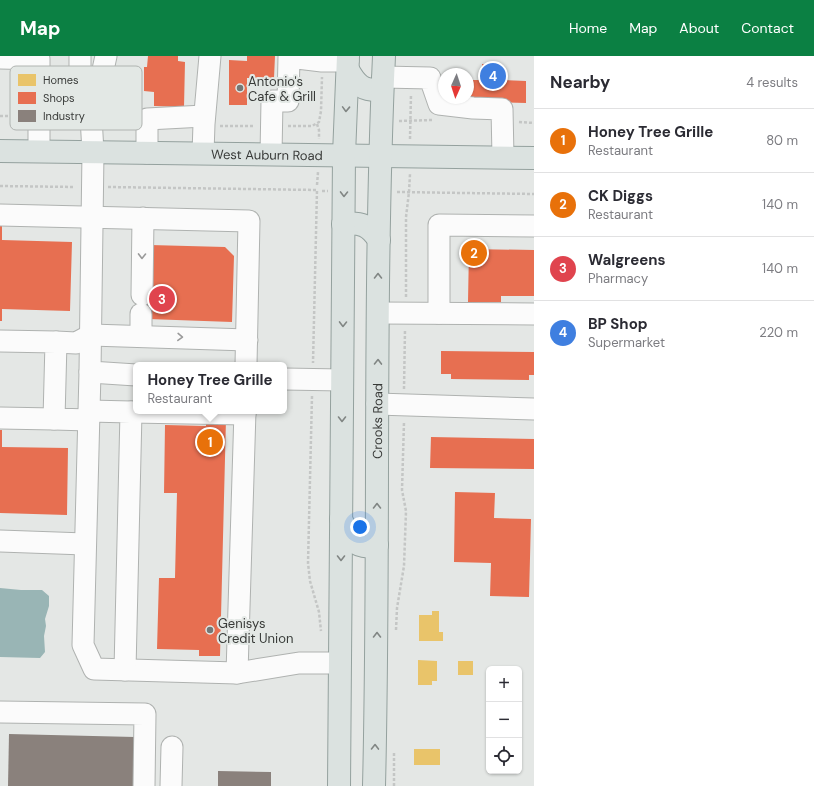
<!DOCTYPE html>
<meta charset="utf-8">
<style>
body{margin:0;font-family:"DM Sans",sans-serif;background:#f7f7f7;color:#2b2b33}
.controls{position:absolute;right:12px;bottom:12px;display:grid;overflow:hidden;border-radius:6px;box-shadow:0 1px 3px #0004}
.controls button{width:36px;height:36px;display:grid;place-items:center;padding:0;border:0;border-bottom:1px solid #e1e1e2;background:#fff;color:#2b2b33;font:20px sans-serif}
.compass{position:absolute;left:438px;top:12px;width:36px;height:36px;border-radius:50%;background:#fff;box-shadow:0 1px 3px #0004;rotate:183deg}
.you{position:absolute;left:360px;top:471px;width:14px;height:14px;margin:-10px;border:3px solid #fff;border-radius:50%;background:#1a73e8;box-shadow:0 0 0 6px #1a73e833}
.badge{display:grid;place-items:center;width:26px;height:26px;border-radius:50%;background:#0b8043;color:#fff;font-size:13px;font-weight:700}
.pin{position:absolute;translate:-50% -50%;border:2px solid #fff;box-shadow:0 1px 4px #0006}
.popup{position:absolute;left:133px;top:306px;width:154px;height:52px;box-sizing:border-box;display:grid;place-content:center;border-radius:6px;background:#fff;filter:drop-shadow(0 1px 3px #0005);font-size:13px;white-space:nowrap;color:#7c7c81}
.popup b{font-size:15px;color:#2b2b33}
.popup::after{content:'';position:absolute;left:50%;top:100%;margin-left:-8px;border:8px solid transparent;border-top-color:#fff}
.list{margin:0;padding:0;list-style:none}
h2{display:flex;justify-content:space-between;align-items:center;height:52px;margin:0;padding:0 16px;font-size:17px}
h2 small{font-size:13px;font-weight:400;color:#7c7c81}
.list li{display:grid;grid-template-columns:26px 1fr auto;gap:12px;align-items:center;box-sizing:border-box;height:64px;padding:0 16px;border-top:1px solid #e1e1e2}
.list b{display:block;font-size:15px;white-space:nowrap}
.list p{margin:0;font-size:13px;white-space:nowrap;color:#7c7c81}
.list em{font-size:13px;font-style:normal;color:#7c7c81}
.icon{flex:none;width:22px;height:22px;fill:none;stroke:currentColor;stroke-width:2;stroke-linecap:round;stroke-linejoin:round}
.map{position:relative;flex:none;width:534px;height:730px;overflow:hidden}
header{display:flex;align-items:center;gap:24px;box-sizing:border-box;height:56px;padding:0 20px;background:#0b8043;color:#fff}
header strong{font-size:19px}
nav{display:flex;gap:22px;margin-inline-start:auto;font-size:14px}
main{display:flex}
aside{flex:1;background:#fff}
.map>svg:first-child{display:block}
.water{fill:#99b5b5}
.homes{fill:#e9c46a}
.shops{fill:#e76f51}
.industry{fill:#8a817c}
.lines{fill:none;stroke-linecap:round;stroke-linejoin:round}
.minor-casing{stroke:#afb2b0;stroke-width:23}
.major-casing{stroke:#94a19e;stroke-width:24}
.path{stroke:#c4c6c5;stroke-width:2.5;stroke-dasharray:3 2;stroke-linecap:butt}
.minor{stroke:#fbfbfb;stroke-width:21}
.major{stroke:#dbe2e0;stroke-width:22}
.oneway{stroke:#818684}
.oneway2{stroke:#9a9a9a}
.poi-dot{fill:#747775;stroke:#e3e8e5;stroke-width:1.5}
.labels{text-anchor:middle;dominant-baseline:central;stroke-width:4;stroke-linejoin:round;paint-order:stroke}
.poi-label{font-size:13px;fill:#383a38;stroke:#e3e8e5;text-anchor:start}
.street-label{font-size:13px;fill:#383a38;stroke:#e3e8e5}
.key{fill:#e3e8e5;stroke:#b0b4b1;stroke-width:1}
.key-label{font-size:11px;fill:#383a38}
</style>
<header>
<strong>Map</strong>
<nav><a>Home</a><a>Map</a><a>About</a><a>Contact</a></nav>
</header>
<main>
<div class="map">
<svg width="534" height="730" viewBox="0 0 534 730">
<rect width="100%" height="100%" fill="#e4e7e5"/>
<path class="water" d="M0 532 21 534H42L49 540V550L45 563 46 570 44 580 45 596 40 602 0 601Z"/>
<g class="homes">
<path d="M432 555H439V576H443V585H419V559H432Z"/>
<path d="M418 604 437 605V625H432V629H418Z"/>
<rect x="458" y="605" width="15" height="14"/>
<rect x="414" y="693" width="26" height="16"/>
</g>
<g class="shops">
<path d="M148 0H178V5L185 6 184 51 154 50V36L144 35V11H147Z"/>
<path d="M247 0H275L274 22H247V49H229V4L247 5Z"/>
<path d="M482 8 502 9V24L526 25V47L442 45V23H444V42H468V24H482Z"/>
<path d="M0 170H2V184L72 186 70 255 2 253V265H0Z"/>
<path d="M150 189 225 191 234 200 232 266 148 263 136 257V239Z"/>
<path d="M469 193 534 194V240H501V246H468Z"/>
<path d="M441 295 534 296V319H529V324L451 323V318H441Z"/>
<path d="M206 362 226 363 220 600H199V594L157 593 159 522H175L177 437H164L165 369 206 370Z"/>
<path d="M0 374H2V391L68 392 67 459 0 457Z"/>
<path d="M431 381 534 383V413L430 412Z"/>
<path d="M455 436 495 437 494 462 531 463 529 541 490 540 491 507 454 506Z"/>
</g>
<g class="industry">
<path d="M9 678 135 681 134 730H8Z"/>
<path d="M218 715 271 716V730H218Z"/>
</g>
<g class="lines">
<defs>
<g id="minor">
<path d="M80 0V13L94 35"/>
<path d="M106 0 101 23 94 35 91 61 93 96 90 316 136 319"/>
<path d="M0 2 39 3V95"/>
<path d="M383 21 430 22 439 48 473 52 502 53 503 101"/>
<path d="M147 97V63L204 60"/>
<path d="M203 97 204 68 210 0"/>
<path d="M271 98 272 45H288L289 1 322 5H348"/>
<path d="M0 159 249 165 246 309"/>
<path d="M142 239 143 162"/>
<path d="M378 257 534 258"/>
<path d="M439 257V169L534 170"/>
<path d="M141 280V258"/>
<path d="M0 285 56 286 54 363 89 364"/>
<path d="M56 286 76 287 91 279 247 284"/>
<path d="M90 316 83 589 94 613 237 617 299 607H340"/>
<path d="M284 323 342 324"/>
<path d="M377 348 534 353"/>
<path d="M89 355 131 356 125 614"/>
<path d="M131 356 245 358"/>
<path d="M0 362 54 363"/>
<path d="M0 485 85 488"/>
<path d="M237 617 245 355"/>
<path d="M0 656 145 658 144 730"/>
<path d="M171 730 172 691"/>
</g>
<g id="major">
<path d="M348 14C357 30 363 35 382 34"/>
<path id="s1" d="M0 95 534 102"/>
<path d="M343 168C361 166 369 169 379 184"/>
<path d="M341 463C349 481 354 495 377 489"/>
<path d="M339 730 344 99 348 0"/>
<path id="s2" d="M374 730C380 487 373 243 384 0"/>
</g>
</defs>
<use href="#minor" class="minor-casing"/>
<use href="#major" class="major-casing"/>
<g class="path">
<path d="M0 60H23"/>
<path d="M54 61H75"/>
<path d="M108 62 131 63"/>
<path d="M399 65 432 64"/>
<path d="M519 66 534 67"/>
<path d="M317 68 319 74V83"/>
<path d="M220 70H255"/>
<path d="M288 70H312L319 66 321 55 322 21"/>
<path d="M410 83 411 38"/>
<path d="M317 129 318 116"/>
<path d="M0 130 75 131"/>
<path d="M108 131 317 134 313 307"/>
<path d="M322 135H328"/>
<path d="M397 136 534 138"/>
<path d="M406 241V161L409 136 410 118"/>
<path d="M404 333 405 274"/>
<path d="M312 340 308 507 310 525 319 556 321 575"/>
<path d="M396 574 397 552 404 510 406 455 402 434 404 366"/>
<path d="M394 697V730"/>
</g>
<use href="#minor" class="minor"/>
<use href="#major" class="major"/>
</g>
<defs><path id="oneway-chevron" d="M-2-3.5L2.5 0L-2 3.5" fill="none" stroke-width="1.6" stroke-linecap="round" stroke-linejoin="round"/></defs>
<g class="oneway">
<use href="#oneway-chevron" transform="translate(346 53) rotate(92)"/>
<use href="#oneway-chevron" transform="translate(344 138) rotate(91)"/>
<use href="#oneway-chevron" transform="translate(378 220) rotate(-90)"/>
<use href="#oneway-chevron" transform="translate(343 268) rotate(91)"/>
<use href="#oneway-chevron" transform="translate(378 306) rotate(-89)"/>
<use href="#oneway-chevron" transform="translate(342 363) rotate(90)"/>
<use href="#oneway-chevron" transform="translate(377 450) rotate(-90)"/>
<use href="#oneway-chevron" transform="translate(341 502) rotate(90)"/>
<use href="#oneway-chevron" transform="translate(377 579) rotate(-90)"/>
<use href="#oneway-chevron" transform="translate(375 691) rotate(-89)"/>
</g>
<g class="oneway2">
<use href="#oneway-chevron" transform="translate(142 200) rotate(91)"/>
<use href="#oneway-chevron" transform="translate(180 281) rotate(2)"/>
</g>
<g class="poi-dot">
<circle cx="240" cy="32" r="4"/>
<circle cx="210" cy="574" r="4"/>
</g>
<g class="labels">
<g class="poi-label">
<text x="248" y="25">Antonio's<tspan x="248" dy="15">Cafe &amp; Grill</tspan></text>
<text x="218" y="567">Genisys<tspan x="218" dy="15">Credit Union</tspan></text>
</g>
<g class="street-label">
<text stroke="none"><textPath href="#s1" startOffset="267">West Auburn Road</textPath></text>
<text stroke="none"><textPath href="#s2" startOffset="365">Crooks Road</textPath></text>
</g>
</g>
<rect x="10" y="10" width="132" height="64" rx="6" class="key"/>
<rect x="18" y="18" width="18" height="12" fill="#e9c46a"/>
<rect x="18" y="36" width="18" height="12" fill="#e76f51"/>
<rect x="18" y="54" width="18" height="12" fill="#8a817c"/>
<g class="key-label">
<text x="43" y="28">Homes</text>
<text x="43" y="46">Shops</text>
<text x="43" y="64">Industry</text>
</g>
</svg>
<div class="controls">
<button>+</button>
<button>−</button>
<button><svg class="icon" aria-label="locate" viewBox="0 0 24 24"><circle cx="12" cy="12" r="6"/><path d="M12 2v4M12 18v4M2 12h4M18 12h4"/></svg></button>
</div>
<svg class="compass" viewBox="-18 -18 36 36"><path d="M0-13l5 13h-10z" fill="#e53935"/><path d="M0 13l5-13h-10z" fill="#7c7c81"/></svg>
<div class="you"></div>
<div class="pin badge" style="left:210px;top:386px;background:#e8710a">1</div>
<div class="popup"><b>Honey Tree Grille</b>Restaurant</div>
<div class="pin badge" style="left:474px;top:197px;background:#e8710a">2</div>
<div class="pin badge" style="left:162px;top:243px;background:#e0444e">3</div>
<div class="pin badge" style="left:493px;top:20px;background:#3f7fe0">4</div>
</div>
<aside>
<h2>Nearby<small>4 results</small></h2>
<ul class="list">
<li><span class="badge" style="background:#e8710a">1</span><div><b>Honey Tree Grille</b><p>Restaurant</p></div><em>80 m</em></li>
<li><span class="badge" style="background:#e8710a">2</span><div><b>CK Diggs</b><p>Restaurant</p></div><em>140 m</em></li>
<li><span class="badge" style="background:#e0444e">3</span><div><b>Walgreens</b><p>Pharmacy</p></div><em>140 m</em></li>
<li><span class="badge" style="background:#3f7fe0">4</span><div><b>BP Shop</b><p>Supermarket</p></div><em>220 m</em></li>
</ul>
</aside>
</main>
